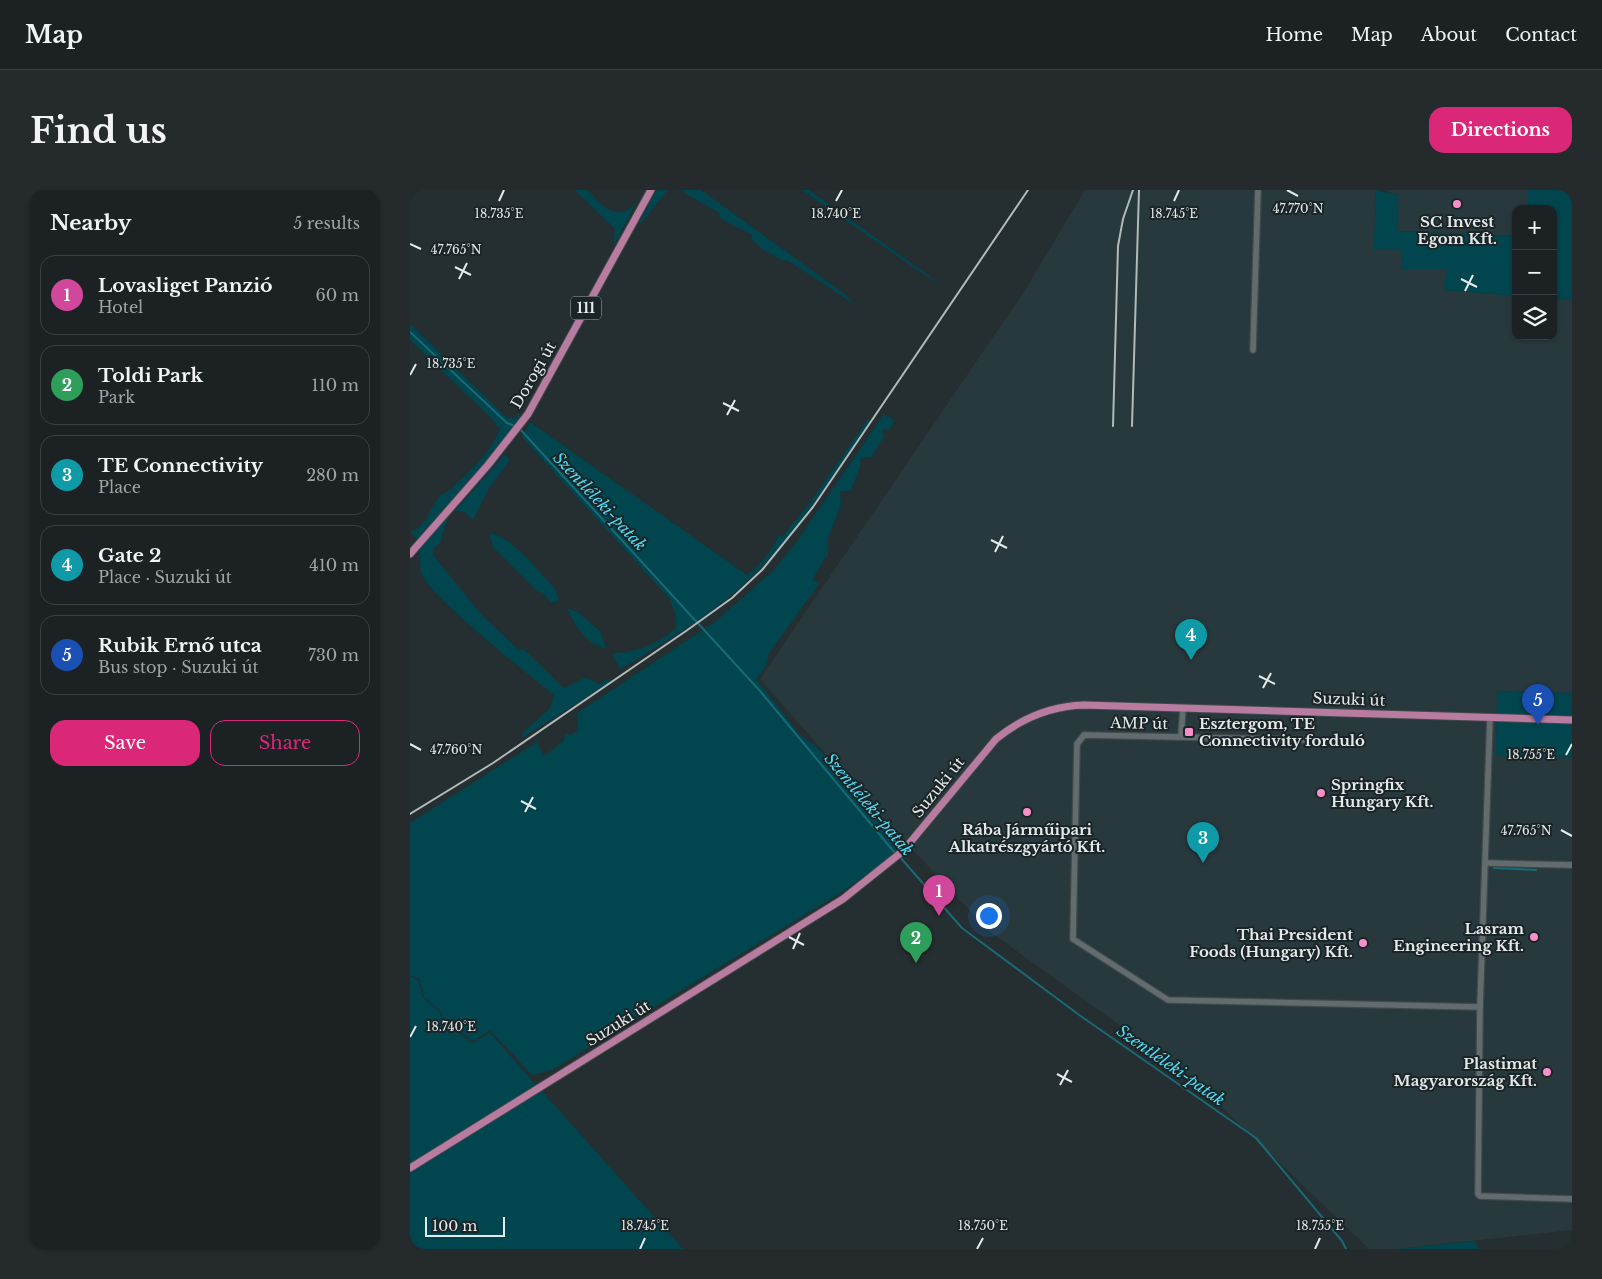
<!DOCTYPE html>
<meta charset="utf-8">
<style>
body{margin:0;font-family:"Libre Baskerville",serif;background:#252a2c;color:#f1f3f6}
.controls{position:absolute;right:15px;top:15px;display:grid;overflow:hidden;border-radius:10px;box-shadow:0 1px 4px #0004}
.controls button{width:45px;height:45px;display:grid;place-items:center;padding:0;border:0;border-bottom:1px solid #3a3f41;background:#1c2224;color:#f1f3f6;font:25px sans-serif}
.scale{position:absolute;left:15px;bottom:12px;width:80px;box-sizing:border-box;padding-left:5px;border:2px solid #e4eaeb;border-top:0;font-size:14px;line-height:18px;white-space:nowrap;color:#e4eaeb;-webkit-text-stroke:4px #1b2426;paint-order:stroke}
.you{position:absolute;left:578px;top:725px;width:18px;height:18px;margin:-12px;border:4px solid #fff;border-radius:50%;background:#1a73e8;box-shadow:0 0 0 8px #1a73e833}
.badge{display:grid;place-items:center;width:32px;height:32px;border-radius:50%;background:#db2777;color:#fff;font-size:16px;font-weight:700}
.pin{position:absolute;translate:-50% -41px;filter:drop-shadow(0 1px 2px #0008)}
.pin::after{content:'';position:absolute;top:26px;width:18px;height:15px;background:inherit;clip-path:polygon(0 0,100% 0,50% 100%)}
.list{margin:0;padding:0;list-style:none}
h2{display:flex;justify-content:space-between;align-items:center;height:65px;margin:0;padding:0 20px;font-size:21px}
h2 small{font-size:16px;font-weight:400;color:#a0a4a6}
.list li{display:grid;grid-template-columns:32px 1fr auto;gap:15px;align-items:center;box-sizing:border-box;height:80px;margin:0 10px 10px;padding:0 10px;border:1px solid #3a3f41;border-radius:15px}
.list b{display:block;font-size:19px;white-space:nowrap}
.list p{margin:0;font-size:16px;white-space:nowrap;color:#a0a4a6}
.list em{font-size:16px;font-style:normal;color:#a0a4a6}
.actions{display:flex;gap:10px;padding:15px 20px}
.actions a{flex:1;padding:11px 0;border:1px solid #db2777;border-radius:15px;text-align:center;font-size:18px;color:#db2777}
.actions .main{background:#db2777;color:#fff}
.icon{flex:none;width:28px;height:28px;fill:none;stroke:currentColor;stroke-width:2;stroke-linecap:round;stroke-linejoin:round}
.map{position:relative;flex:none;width:1162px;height:1059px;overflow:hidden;border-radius:15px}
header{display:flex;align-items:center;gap:30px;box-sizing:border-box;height:70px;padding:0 25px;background:#1c2224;border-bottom:1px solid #3a3f41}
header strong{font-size:24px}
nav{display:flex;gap:28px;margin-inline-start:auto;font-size:18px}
.intro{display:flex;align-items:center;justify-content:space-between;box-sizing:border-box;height:120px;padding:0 30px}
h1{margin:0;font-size:35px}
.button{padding:12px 22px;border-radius:15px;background:#db2777;color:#fff;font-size:18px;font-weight:700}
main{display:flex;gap:30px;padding:0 30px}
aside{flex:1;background:#1c2224;border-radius:15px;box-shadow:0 1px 4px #0004}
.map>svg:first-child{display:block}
.built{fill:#27393c}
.green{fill:#01454f}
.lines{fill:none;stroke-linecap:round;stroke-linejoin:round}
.stream{stroke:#196a77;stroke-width:2}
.minor-casing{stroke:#41494b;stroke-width:8}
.major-casing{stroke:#41494b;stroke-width:9}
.minor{stroke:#626c6e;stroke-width:5.5}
.major{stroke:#b87ca1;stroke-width:7}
.rail{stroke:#b2b9ba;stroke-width:2}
.ticks{fill:none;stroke:#e4eaeb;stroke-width:2}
.poi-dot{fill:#f98fca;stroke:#1b2426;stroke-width:2}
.labels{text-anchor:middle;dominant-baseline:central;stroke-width:4;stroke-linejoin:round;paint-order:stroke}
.shield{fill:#1b2426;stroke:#a8afb0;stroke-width:1}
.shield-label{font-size:14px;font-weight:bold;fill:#e4eaeb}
.poi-label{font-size:15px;font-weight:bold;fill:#e4eaeb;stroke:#1b2426;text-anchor:end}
.street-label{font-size:15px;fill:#e4eaeb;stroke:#1b2426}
.water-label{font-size:16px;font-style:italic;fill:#4cdef7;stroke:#1b2426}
.ticks-label{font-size:12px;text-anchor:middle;fill:#e4eaeb;stroke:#1b2426;stroke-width:4;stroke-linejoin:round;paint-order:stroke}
</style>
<header>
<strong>Map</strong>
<nav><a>Home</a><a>Map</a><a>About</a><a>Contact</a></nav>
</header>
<div class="intro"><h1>Find us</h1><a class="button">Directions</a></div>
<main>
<aside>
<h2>Nearby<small>5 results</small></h2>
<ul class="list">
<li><span class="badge" style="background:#d1479c">1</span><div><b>Lovasliget Panzió</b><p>Hotel</p></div><em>60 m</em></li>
<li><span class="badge" style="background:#2e9e5b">2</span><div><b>Toldi Park</b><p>Park</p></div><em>110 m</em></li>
<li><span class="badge" style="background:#0f9aa8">3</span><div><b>TE Connectivity</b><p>Place</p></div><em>280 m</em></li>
<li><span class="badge" style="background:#0f9aa8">4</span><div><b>Gate 2</b><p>Place · Suzuki út</p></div><em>410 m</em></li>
<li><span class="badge" style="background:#1a4fb4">5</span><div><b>Rubik Ernő utca</b><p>Bus stop · Suzuki út</p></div><em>730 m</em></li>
</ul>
<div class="actions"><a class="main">Save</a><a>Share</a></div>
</aside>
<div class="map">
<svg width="1162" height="1059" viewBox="0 0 1162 1059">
<rect width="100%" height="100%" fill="#252e30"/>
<g class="built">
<path d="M675 0H966L964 60H991L992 80H1037L1034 100 1106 106V146H1143V108L1162 110V503L1087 501 1086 565 1162 567V1040L987 1059H959L777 884 579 741 458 612 350 489 613 103Z"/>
<path d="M973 0H1118V19H1106V46L987 41 988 5Z"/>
</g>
<g class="green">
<path d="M165 0H177C193 15 206 35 227 12L203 57 205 39Z"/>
<path d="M247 0H258L229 36V33Z"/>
<path d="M270 0H291L432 102 447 116 377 70 373 71 352 59 341 49 342 45 311 29 309 23Z"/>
<path d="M392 0H399L532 95 513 84Z"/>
<path d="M966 0 988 5 987 41 1106 46V106L1033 100 1037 80H992L991 60H964Z"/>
<path d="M1118 0H1162V110L1143 108V19H1118Z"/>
<path d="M0 134 97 228 106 227 110 223 111 227 90 255 7 350 0 341C17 338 19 318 29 307 31 304 36 303 38 301 57 285 81 262 90 239L81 228 0 150Z"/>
<path d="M474 224 485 231 479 240 474 238 472 243 474 247 461 267H451L450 277 441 300 430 302 431 315 418 348V366L415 367 403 389 409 394 358 465 356 476 346 489 389 544 410 560 494 653 481 667 435 700 142 880 122 885 80 840 64 851 35 832 30 821 14 807 9 789 0 785V633L127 552 134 566 154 551 155 543 161 545 168 540 167 523 306 431 364 380 387 351Z"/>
<path d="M458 229 460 232C424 283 390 339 345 384 307 422 257 451 211 479L202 465 204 463C227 463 247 454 265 439L266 427 260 409 112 247 120 232 337 385C351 374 362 361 369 345L373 346 401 311Z"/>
<path d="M95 264 100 270 79 298 63 330 54 322 45 321Z"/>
<path d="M39 325C37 335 31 343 31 352L24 358 23 365 72 425 109 460H115L154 498 176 487 189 494 200 488 199 493 112 548 113 543 140 518 144 505C123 488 15 403 11 382 10 377 10 365 10 359Z"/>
<path d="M79 343C102 346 130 383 146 400L149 411 141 413 133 403 128 402 83 357Z"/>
<path d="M157 418 168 422 191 442 196 459C175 453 165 436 157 418Z"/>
<path d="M1087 501 1162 503V567L1086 566Z"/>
<path d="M0 786 8 790 13 808 29 821 34 834 63 853 80 843 273 1059H0Z"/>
<path d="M1065 1051 1069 1059H987Z"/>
</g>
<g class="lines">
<g class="stream">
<path d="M0 142 97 233 105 236"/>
<path d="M109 238 350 501 485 663"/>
<path d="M489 666 552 738 672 827 846 948 932 1051 936 1059"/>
<path d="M1084 678 1126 680"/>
</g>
<defs>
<g id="minor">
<path d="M843 160 848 0"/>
<path d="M1080 528 1070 817 1068 1004 1070 1006 1162 1009"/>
<path d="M771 546 773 518"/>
<path d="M905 550 674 545 667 554 663 749 758 810 1070 817"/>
<path d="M1076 673 1162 675"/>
</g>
<g id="major">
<path d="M0 364 78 275 118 224 241 0"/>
<path d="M0 978 433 709 493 661 586 549C612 528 641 516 674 515L1162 530"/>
</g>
</defs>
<use href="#minor" class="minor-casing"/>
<use href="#major" class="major-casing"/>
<use href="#minor" class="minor"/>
<use href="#major" class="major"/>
<g class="rail">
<path d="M703 236 708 56 713 29 723 0"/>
<path d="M722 236 729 0"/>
<path d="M0 624 83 573 276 441 322 408 352 380 403 317 618 0"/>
</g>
</g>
<path class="ticks" d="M877 0 888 6M89 11 94 0M426 11 432 0M764 11 769 0M0 54 11 59M45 77 61 85M49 89 57 73M1051 89 1067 97M1055 101 1063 85M0 185 6 174M313 213 329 221M317 225 325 210M581 350 597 358M585 362 593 346M849 486 865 494M853 498 861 483M0 554 11 560M1156 565 1162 554M111 611 126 619M115 622 123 607M1151 640 1162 646M379 747 394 755M383 759 390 743M0 847 6 836M647 884 662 892M650 895 658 880M230 1059 235 1048M567 1059 573 1048M905 1059 910 1048"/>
<g class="poi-dot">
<circle cx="1047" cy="14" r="5"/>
<rect x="774" y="537" width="10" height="10" rx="2.5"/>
<circle cx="911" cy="603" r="5"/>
<circle cx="617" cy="622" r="5"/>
<circle cx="1124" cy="747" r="5"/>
<circle cx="953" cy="753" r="5"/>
<circle cx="1137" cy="882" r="5"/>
</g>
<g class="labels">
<rect class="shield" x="161" y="106.5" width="30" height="23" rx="4"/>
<g class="shield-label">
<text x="176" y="118">111</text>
</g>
<g class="poi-label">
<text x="1047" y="31" text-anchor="middle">SC Invest<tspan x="1047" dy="17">Egom Kft.</tspan></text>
<text x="789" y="533" text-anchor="start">Esztergom, TE<tspan x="789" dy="17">Connectivity forduló</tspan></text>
<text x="921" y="594" text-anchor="start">Springfix<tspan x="921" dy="17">Hungary Kft.</tspan></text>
<text x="617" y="639" text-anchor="middle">Rába Járműipari<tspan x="617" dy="17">Alkatrészgyártó Kft.</tspan></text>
<text x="1114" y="738">Lasram<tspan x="1114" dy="17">Engineering Kft.</tspan></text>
<text x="943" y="744">Thai President<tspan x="943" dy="17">Foods (Hungary) Kft.</tspan></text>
<text x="1127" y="873">Plastimat<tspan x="1127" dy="17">Magyarország Kft.</tspan></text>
</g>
<g class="street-label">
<text transform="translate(123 185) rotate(-60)">Dorogi út</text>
<text transform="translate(939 509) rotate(2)">Suzuki út</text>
<text transform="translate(729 533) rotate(1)">AMP út</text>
<text transform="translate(528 597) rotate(-51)">Suzuki út</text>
<text transform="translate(208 833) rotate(-32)">Suzuki út</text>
</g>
<g class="water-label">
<text transform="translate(190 311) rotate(47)">Szentléleki-patak</text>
<text transform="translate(459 614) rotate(50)">Szentléleki-patak</text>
<text transform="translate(761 875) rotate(35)">Szentléleki-patak</text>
</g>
</g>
<g class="ticks-label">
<text x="888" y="23">47.770°N</text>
<text x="89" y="28">18.735°E</text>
<text x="426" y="28">18.740°E</text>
<text x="764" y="28">18.745°E</text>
<text x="46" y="64">47.765°N</text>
<text x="41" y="178">18.735°E</text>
<text x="46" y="564">47.760°N</text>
<text x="1121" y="569">18.755°E</text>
<text x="1116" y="645">47.765°N</text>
<text x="41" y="841">18.740°E</text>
<text x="235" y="1040">18.745°E</text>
<text x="573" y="1040">18.750°E</text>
<text x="910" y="1040">18.755°E</text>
</g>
</svg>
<div class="controls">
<button>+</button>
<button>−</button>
<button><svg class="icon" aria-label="layers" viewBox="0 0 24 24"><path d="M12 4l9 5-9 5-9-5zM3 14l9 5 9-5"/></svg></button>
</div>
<div class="scale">100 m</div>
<div class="you"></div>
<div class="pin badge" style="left:529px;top:726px;background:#d1479c">1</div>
<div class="pin badge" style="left:506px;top:773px;background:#2e9e5b">2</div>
<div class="pin badge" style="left:793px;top:673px;background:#0f9aa8">3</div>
<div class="pin badge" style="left:781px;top:470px;background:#0f9aa8">4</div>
<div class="pin badge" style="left:1128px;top:535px;background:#1a4fb4">5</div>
</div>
</main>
